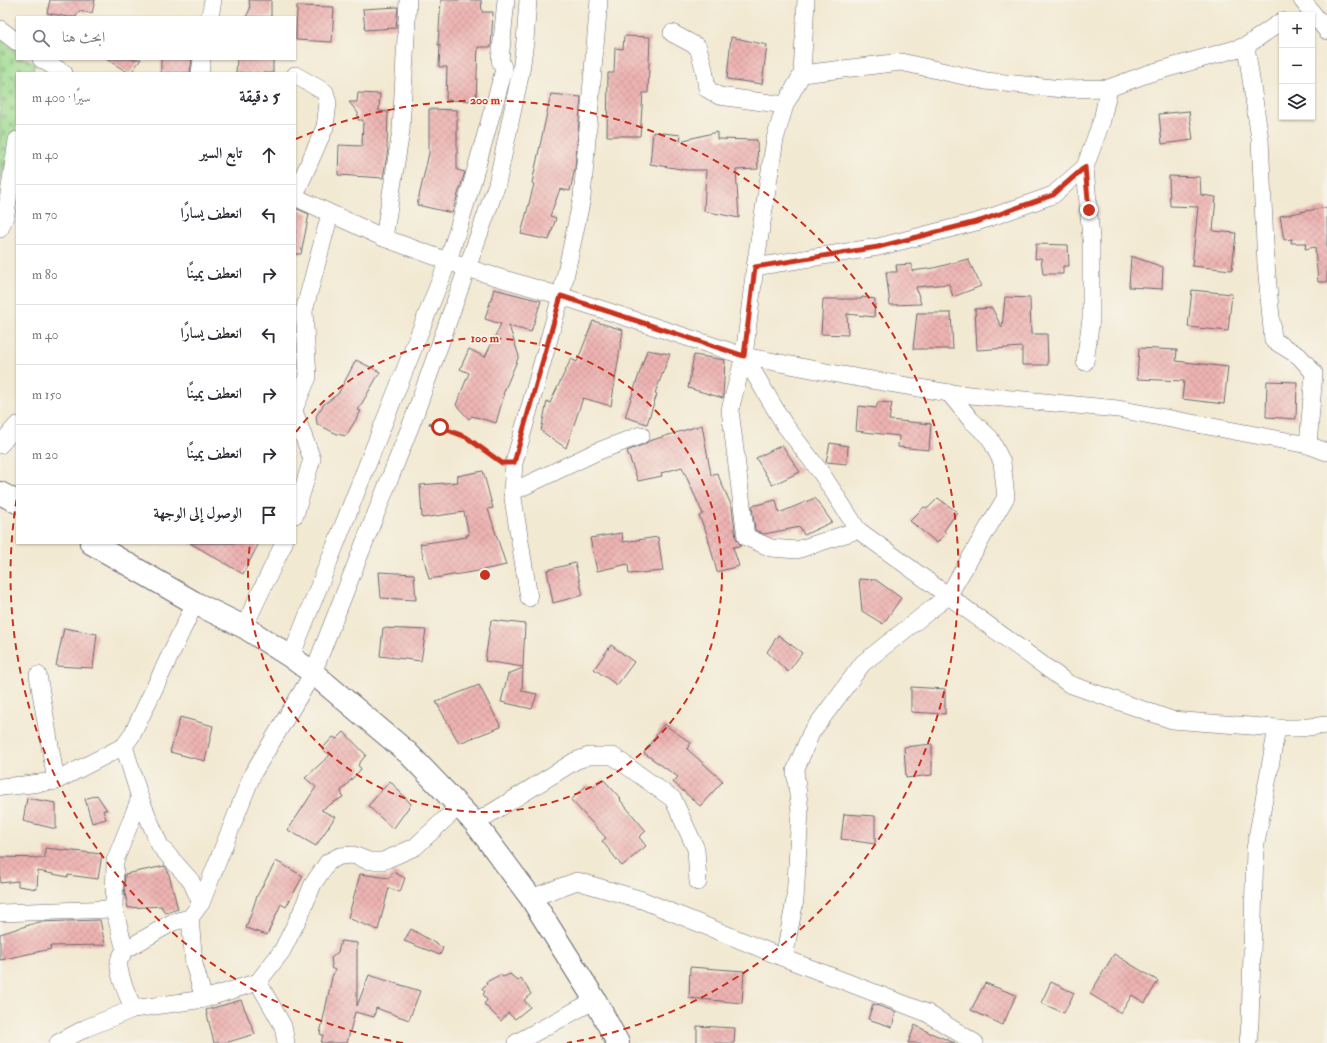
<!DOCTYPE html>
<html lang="ar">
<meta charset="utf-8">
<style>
body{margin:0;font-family:"IM FELL Double Pica",Amiri,serif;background:#f7f7f7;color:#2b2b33;direction:rtl}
.controls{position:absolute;right:12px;top:12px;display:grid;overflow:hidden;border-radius:0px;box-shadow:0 1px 3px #0004}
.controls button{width:36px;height:36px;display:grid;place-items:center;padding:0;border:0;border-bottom:1px solid #e1e1e2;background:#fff;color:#2b2b33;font:20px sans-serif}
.stop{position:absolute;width:12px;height:12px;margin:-9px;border:3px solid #c8321e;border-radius:50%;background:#fff}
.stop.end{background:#c8321e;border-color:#fff;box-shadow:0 1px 4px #0008}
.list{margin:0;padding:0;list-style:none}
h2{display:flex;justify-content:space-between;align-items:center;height:52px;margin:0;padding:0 16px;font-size:17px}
h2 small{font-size:13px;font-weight:400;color:#7c7c81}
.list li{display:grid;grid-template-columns:26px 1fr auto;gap:12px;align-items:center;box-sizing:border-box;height:60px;padding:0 16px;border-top:1px solid #e1e1e2}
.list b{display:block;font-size:15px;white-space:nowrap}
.list em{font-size:13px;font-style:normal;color:#7c7c81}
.icon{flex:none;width:22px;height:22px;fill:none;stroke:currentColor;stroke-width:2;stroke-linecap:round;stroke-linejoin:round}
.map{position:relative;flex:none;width:1327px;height:1043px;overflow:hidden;direction:ltr}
.search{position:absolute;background:#fff;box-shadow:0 1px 3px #0004;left:16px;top:16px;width:280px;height:44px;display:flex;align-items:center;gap:10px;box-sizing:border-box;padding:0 14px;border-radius:0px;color:#7c7c81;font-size:15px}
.panel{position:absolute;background:#fff;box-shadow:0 1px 3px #0004;left:16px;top:72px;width:280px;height:472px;border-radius:0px;direction:rtl}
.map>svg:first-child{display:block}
.cemetery{fill:url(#cemetery-stones);stroke:#5f7e65}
.building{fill:url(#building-cross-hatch)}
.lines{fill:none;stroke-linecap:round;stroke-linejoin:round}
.minor-casing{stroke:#6b6870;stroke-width:18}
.primary-casing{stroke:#6b6870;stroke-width:24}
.path{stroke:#6b6870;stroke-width:2.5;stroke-dasharray:3 3;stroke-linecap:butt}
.minor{stroke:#fff;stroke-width:17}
.primary{stroke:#fff;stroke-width:22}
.route{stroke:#c8321e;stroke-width:5}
.ring{fill:none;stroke:#c8321e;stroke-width:2;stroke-dasharray:7 5}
.centre{fill:#c8321e;stroke:#f7f3e8;stroke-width:2}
.ring-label{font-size:12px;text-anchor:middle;font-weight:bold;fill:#c8321e;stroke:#f7f3e8;stroke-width:3.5;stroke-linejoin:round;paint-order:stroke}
</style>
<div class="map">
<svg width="1327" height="1043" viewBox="0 0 1327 1043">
<defs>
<pattern id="cemetery-stones" width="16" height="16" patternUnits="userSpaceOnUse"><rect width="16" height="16" fill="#9cda8f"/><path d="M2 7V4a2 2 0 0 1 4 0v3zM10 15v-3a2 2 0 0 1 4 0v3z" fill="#86bb7c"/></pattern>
<pattern id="building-cross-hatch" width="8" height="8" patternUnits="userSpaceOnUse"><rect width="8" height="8" fill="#edb3b2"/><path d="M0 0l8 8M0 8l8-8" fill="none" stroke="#cb9a9a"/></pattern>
</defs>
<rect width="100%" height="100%" fill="#f7f3e8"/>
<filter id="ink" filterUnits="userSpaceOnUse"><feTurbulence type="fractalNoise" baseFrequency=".025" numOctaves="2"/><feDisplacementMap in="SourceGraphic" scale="8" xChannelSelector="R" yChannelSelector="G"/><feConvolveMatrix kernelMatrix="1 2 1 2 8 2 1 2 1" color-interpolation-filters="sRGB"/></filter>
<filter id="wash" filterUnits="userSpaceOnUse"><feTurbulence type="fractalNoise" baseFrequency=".012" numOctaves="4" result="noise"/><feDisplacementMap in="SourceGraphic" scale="16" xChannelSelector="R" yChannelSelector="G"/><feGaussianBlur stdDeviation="0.9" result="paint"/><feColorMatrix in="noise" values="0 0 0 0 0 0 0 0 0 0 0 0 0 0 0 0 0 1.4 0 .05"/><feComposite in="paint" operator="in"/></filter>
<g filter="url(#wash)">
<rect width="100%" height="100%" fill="#f2e9d2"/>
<path class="cemetery" d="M0 39 17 52V59H27L35 64 32 73H17V124L0 182Z"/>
<g id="blocks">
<g class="building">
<path d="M50 0H95L92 13 79 11 76 17H68L47 13Z"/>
<path d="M249 0H271V17H246L250 9Z"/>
<path d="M441 0H481L482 12H493L491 47H478L476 101 446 100 447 67H439L440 45H438Z"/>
<path d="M297 6 334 7 332 42 296 40Z"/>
<path d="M398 7 396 28 365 30 363 9Z"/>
<path d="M624 36 650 37 648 93H643L640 136H607L608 73H614L615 48 623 49Z"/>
<path d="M731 37 767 45 762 84 727 79Z"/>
<path d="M106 59H141L131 73H129Z"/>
<path d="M161 59H192L190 73H161Z"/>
<path d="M237 59H273V73H236Z"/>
<path d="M358 93 380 94 379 111 388 112 387 148 388 149 383 178 338 175 339 145 362 146 363 120H358V113L349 102H357Z"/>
<path d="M551 94 581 97 575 168 570 191 560 189 550 216 556 218 549 240 521 234 534 184 532 183Z"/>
<path d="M429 109 457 110V170L465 172 452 213 417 205 429 153Z"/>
<path d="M1189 111 1193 140 1162 144 1159 114Z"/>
<path d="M653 132 681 135 680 141 717 132V139L757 140 758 169 736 170 739 218 704 211 706 170H687L650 164Z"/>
<path d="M1169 176 1200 177 1201 195 1216 197 1213 231 1236 233 1232 270 1192 266 1198 207 1170 206Z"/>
<path d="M1327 207V282H1318L1315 247 1305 249 1306 243H1291L1292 239 1284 240 1280 216Z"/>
<path d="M295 208 309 214 301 254H295Z"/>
<path d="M1036 244 1068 245 1069 266H1063V274H1043L1041 258 1035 259Z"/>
<path d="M1131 256 1163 267 1162 289 1129 287Z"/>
<path d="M968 259 981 286 953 297 949 284 916 287 921 304 890 305 886 272H897L896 265 912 264V271L934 268Z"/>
<path d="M494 289 541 301 531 332 509 326 519 356 503 394 504 395 496 423 472 416 469 419 456 405 469 373 460 369 469 349 485 357 501 324 485 319Z"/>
<path d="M1192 290 1232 294 1228 331 1188 327Z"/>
<path d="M862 297 875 299 874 317 847 314 848 335 821 334 823 299H861Z"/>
<path d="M1005 297 1030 298 1031 334H1047L1048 365H1022V347L977 350 975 309 992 308 1002 328Z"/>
<path d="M917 313H951L953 349H913Z"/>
<path d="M593 321 623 330 611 406 583 398 566 448 541 431 547 401 550 403 571 359 577 362Z"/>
<path d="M1139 348 1177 350 1176 361 1228 367 1224 404 1182 399 1184 381 1137 379Z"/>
<path d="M647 350 670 354 655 393 657 394 647 424 625 417Z"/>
<path d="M694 355 725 360 723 398 688 388Z"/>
<path d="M356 360 380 372 358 410 361 411 346 436 337 434 317 424 316 416 324 404 338 394Z"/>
<path d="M1267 381 1297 382 1296 419 1266 417Z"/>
<path d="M878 402 892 403 889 420 931 424 929 450 898 447 899 436 856 431 858 406 876 408Z"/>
<path d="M702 425 711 475 717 473 732 507 736 538 741 546 733 547 739 566 717 572 707 534 699 516 703 514 682 467 661 473 662 476 638 481 627 451 645 444 649 441Z"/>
<path d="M830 443 848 446 847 464 826 462Z"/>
<path d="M782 445 800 472 772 485 756 458Z"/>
<path d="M483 471 493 508 488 509 506 565 478 571 429 579 420 544 467 537 466 535H469L464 512 422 518 420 485 458 482 457 476Z"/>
<path d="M815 498 832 522 804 535 800 527 764 534 755 530 752 506 776 500 779 513Z"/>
<path d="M938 498 957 512 944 531 946 533 937 543 910 521 924 507 928 508Z"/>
<path d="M622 533 623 542 658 537 663 571 629 574 628 564 597 571 590 538Z"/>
<path d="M190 543H259L243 574Z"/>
<path d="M575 563 583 595 553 603 547 570Z"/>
<path d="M379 572 414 574 416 600 381 598Z"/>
<path d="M859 579 876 580 901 598 883 624 862 611Z"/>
<path d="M491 620 525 624 523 667 485 661Z"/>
<path d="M64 628 97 634 93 668 56 666Z"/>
<path d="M383 628 426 630 421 661 380 656Z"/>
<path d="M778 635 802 653 788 672 767 652Z"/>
<path d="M611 645 634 662 617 685 594 669Z"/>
<path d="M523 668 522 691 537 694 532 709 501 702 508 674Z"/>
<path d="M479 685 501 727 459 743 436 702Z"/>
<path d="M911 687 945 689V714L911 712Z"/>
<path d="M180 717 213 726 205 761 170 752Z"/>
<path d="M664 724 691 743 687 749 723 781 700 806 673 782 678 777 644 753Z"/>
<path d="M344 732 366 755 358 765 361 769 341 791 343 797 321 810 335 817 316 846 288 830 316 787 305 778 330 755 322 749 333 737 337 739Z"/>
<path d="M932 744V775L906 778 904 747Z"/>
<path d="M603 779 621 799 620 800 646 831 639 837 646 846 622 866 602 841 606 838 571 800 587 785 594 787Z"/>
<path d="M390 781 411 804 393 829 368 806Z"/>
<path d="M97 795 107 810H103L106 819 92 823 85 799Z"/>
<path d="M27 798 56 803V829L23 821Z"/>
<path d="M844 814 875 816V844L841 839Z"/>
<path d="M45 848 102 854 98 879 68 875V877L38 871 37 889 18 886V881L0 883V857L45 858Z"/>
<path d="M276 861 303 876 286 907 281 904 267 935 246 928 257 896Z"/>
<path d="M165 866 168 871 178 909 165 913 161 906 128 908 124 888 125 874Z"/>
<path d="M393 872 405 878 400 892 389 888 378 930 348 918 360 874 389 878Z"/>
<path d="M100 920 105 945 50 946 51 949 0 960V934L39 922Z"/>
<path d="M411 929 443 948 440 955 404 941Z"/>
<path d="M341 941 357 943V1006L369 975 420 991 409 1020 376 1008 374 1017 355 1012 347 1043H321L323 1035 320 1034 332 977 335 970 331 968 332 964 331 958 338 952Z"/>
<path d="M1114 954 1158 981 1145 1003 1132 995 1121 1013 1090 994Z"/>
<path d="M690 967 744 971 742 1003 689 998Z"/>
<path d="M510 974 518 981 521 978 531 994 524 1000 530 1007 515 1019 508 1013 501 1021 484 1004 487 1000 483 994 485 992 482 988 487 984 486 982 500 975 503 977Z"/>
<path d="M1051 982 1074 993 1064 1013 1041 1003Z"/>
<path d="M985 983 1016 995 1003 1025 971 1010Z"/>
<path d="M241 1000 255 1034 225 1043H214L206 1010Z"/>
<path d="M873 1004 896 1012 892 1027 868 1019Z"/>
<path d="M915 1025 928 1032 955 1043H908Z"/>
<path d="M697 1026 735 1028 734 1043H697Z"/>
</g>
</g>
</g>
<g filter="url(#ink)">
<use href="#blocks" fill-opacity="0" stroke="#6b6870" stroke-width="1"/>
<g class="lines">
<defs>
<g id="minor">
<path d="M806 0 802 74 785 105 775 139 755 267 744 356 784 424 822 474 858 530 1069 684 1172 720 1277 728H1299L1327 725"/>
<path d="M1302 0 1327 31"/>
<path d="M210 17 213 0"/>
<path d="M0 29 17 42"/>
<path d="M672 33 698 47 704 69 707 89 719 96 785 105"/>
<path d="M1246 46 1260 139 1266 264 1273 340 1299 356 1314 373 1308 445"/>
<path d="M41 59 64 73"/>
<path d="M200 73 202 59"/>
<path d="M802 74 901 62 986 81 1062 89 1109 88 1147 74 1246 46 1282 21"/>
<path d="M295 75 325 92 328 103 325 127 295 195"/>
<path d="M295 197 384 238 467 268 561 296 744 356 842 375 949 393 1118 409 1308 445 1327 452"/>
<path d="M0 229 6 214 17 140"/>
<path d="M384 238 401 131 408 0"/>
<path d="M755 267 878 247 980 221 1053 195 1085 167 1102 120 1109 88"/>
<path d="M744 356 730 410 746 537 771 548 797 550 858 530"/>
<path d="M1085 362 1091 319V239L1085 167"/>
<path d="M295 407 308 377 304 311 330 214"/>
<path d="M295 414 312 459 295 515"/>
<path d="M0 445 17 425"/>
<path d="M512 492 596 452 641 435"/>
<path d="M529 598 512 492 514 463 561 296 582 198 599 0"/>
<path d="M244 627 284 543"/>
<path d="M291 657 448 261 470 190 504 70 500 60 506 0"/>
<path d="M38 675 56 781"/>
<path d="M124 746 140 798 160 846 191 881 201 903 190 918 173 922 125 950C123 954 120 957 119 961 117 974 129 997 133 1009"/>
<path d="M0 787 23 785 56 781 124 746 132 735 195 603"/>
<path d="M475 823 575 761 589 756H613L673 799 696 849 698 882"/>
<path d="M531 898 577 881 642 900 784 958 927 1013 975 1043"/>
<path d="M201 903 253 773 313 673 414 417 497 184 521 71 525 41 528 0"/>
<path d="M0 913 114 909"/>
<path d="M190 918 194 964 204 999"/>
<path d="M125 950 114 909 115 861 140 798"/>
<path d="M784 958 795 900 800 811 795 771 811 733 863 663 948 596 1006 497 1002 462 990 438 971 420 949 393"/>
<path d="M258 982 283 1026 286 1043"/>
<path d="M58 1043 86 1028 133 1009 204 999 258 982 282 951 301 913 313 884 328 862 340 856 353 855 369 861H383L415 847 459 806"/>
<path d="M516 1043 595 1000"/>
<path d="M1248 1043 1250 1023 1255 849 1277 728"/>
</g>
<g id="primary">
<path d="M0 493 17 502"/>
<path d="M91 543 195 603 244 627 291 657 313 673 408 753 475 823 531 898 595 1000 618 1043"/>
</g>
</defs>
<use href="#minor" class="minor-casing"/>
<use href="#primary" class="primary-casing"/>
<path class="path" d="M429 423 466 437 498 460"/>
<use href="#minor" class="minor"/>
<use href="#primary" class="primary"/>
</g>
</g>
<g class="lines" filter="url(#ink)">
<path class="route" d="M440 427 466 437 502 463H514L561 296 744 356 755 267 878 247 980 221 1053 195 1085 167 1089 210"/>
</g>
<g class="ring">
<path d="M296 432A237 237 0 1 1 250 544"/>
<path d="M403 1043A475 475 0 0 1 17 497M296 139A475 475 0 1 1 567 1043"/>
</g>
<circle cx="485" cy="575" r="6" class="centre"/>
<g class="ring-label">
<text x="485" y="104">200 m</text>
<text x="485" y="342">100 m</text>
</g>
</svg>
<div class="controls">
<button>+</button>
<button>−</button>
<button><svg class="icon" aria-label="layers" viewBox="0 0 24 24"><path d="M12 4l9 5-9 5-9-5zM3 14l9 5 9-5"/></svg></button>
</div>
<div class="stop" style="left:440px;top:427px"></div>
<div class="stop end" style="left:1089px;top:210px"></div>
<div class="search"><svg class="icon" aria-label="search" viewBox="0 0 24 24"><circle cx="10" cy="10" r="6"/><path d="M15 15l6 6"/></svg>ابحث هنا</div>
<section class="panel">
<h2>5 دقيقة<small>سيرًا · 400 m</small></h2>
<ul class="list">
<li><svg class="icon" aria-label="ahead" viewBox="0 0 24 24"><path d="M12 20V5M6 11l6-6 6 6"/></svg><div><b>تابع السير</b></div><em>40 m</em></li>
<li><svg class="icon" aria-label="left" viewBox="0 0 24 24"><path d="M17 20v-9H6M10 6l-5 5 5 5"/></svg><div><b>انعطف يسارًا</b></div><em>70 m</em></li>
<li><svg class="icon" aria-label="right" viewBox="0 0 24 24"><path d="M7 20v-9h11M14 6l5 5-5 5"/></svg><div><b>انعطف يمينًا</b></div><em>80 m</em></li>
<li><svg class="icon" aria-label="left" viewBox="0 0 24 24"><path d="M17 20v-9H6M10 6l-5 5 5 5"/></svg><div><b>انعطف يسارًا</b></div><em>40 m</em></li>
<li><svg class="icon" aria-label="right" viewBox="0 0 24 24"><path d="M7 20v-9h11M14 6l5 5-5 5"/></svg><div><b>انعطف يمينًا</b></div><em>150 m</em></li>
<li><svg class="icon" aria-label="right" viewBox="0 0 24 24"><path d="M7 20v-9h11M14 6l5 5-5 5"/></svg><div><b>انعطف يمينًا</b></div><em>20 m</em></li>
<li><svg class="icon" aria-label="arrive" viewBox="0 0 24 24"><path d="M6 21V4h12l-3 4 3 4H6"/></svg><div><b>الوصول إلى الوجهة</b></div></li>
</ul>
</section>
</div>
